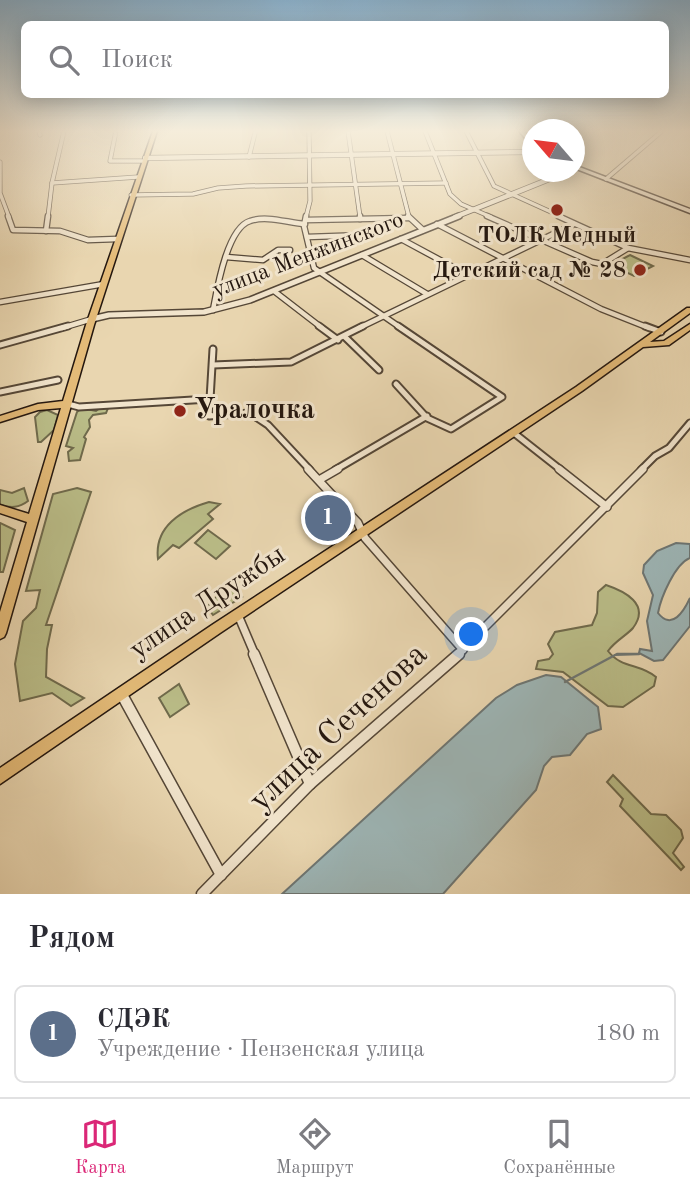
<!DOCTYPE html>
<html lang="ru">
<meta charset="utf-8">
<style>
body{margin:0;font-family:"Old Standard TT",serif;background:#f7f7f7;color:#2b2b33}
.compass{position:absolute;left:522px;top:119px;width:63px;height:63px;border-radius:50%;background:#fff;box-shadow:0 4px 18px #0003;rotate:298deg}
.you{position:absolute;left:472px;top:635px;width:24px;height:24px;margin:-18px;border:5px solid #fff;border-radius:50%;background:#1a73e8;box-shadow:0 0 0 10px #1a73e833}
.badge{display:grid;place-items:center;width:46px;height:46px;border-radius:50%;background:#db2777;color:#fff;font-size:23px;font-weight:700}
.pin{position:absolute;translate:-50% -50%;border:4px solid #fff;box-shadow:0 2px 7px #0006}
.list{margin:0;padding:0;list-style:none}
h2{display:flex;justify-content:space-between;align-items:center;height:91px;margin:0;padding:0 28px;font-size:30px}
h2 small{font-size:23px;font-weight:400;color:#7c7c81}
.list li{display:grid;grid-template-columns:46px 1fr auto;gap:21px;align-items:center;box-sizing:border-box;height:98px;margin:0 14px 14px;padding:0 14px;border:2px solid #e1e1e2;border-radius:10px}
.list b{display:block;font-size:26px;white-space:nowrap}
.list p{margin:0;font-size:23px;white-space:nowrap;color:#7c7c81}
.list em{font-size:23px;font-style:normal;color:#7c7c81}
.icon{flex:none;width:38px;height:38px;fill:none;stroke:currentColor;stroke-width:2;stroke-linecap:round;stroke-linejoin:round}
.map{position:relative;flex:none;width:690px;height:894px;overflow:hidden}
.search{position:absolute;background:#fff;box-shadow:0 4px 18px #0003;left:21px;right:21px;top:21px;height:77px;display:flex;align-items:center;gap:18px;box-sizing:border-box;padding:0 24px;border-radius:10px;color:#7c7c81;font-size:26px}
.sheet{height:203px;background:#fff}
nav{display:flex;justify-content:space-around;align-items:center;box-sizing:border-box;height:98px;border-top:2px solid #e1e1e2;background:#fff;font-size:19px;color:#7c7c81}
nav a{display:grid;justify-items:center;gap:4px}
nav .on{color:#db2777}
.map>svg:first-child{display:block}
.green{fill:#babd88;stroke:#6f6a4c;stroke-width:2}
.water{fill:#9db6b7;stroke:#6d7674;stroke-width:2}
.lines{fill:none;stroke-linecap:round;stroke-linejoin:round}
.stream-far1{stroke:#6d7674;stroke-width:2}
.stream{stroke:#6d7674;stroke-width:2.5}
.minor-far4-casing{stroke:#554737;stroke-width:5}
.minor-far3-casing{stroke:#554737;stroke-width:7}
.minor-far2-casing{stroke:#554737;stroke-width:9}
.minor-far1-casing{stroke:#554737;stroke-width:10}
.minor-casing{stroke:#554737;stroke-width:13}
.tertiary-far1-casing{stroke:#554737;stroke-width:6}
.tertiary-casing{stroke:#554737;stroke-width:8}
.secondary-casing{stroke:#24170f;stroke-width:3}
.primary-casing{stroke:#24170f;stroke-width:3}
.minor-far4{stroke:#f1e4cc;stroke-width:3.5}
.minor-far3{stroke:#f1e4cc;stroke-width:4.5}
.minor-far2{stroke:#f1e4cc;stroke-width:5}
.minor-far1{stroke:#f1e4cc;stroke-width:7}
.minor{stroke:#f1e4cc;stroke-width:10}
.tertiary-far1{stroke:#f1e4cc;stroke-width:4.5}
.tertiary{stroke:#f1e4cc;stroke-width:5}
.secondary{fill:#f1e4cc;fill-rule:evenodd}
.primary{fill:#e4bb78;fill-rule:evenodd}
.poi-dot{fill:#8f2418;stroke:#f1e4cc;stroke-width:2.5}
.labels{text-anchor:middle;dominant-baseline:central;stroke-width:6;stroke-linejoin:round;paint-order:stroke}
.far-poi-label{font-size:23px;font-weight:bold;fill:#24170f;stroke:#f1e4cc}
.far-street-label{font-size:23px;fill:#24170f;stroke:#f1e4cc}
.poi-label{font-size:28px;font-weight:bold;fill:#24170f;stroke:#f1e4cc;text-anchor:start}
.street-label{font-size:28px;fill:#24170f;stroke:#f1e4cc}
.near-street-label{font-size:33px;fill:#24170f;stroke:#f1e4cc}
</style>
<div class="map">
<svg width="690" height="894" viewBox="0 0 690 894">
<rect width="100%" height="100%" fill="#e9d6b0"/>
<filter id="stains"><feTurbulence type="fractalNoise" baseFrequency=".00286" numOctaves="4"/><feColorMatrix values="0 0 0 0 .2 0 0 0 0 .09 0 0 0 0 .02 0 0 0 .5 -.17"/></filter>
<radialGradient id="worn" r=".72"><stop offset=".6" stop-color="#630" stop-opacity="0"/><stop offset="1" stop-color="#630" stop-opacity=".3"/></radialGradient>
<g class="green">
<path d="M630 255 653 266 634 276 611 265Z"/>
<path d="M101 407 108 408 106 413 93 415 89 420 90 427 84 437 86 439 80 460 69 461 68 452 73 448 66 446 77 412 81 408 96 411Z"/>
<path d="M47 410 58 415 54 430 41 442H38L35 417 40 412Z"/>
<path d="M24 488 28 501C19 508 11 508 0 505V490L12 493Z"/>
<path d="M77 488 91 492 46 625H52L47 649 46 677 84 698 71 706 52 693 20 701 15 664 23 621 36 608 40 590 26 591 53 494Z"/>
<path d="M209 502 220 504 208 514 213 519 179 548 173 545 158 559C154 527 181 510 209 502Z"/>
<path d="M0 523 15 530 3 572H0Z"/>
<path d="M208 530 230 546 216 559 195 543Z"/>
<path d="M227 585 242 597 213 615 207 607Z"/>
<path d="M606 585C624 591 651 604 633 628 627 635 615 641 608 651 622 669 639 663 656 677L654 686 623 707 608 706 563 672 536 669 538 661 549 659 553 654 548 644 555 632 592 625 597 613 598 592Z"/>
<path d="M179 684 189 704 170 717 159 698Z"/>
<path d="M613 775 651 814 666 815 681 830 683 838 673 853 684 867 681 870 620 806 623 799 607 782Z"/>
</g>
<g class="water">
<path d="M676 543 690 544V558C675 564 661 597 658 613 672 631 684 611 690 598V626L663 660 654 661 639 653 640 649 652 651 647 621 653 595 643 573 644 565 657 551Z"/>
<path d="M546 675 561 677 598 707 601 729 587 734 570 755 552 757 544 766 536 790 443 894H282L496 698 517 685Z"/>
</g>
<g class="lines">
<path class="stream-far1" d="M615 655 639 654"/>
<path class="stream" d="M565 682 617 654H639"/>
<defs>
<g id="minor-far4">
<path d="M39 131 40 135"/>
<path d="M116 131 110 161H144"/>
<path d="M348 131 360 217"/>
<path d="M387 131 409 217"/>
<path d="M425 131 450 194 461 204 491 217"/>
<path d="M466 131 494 186 562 217"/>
<path d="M249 157 255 133"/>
<path d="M0 162V193L9 217"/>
<path d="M606 179 662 131"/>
<path d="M52 183 138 177"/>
<path d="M131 195 193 194 218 188 246 186 446 183"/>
<path d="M48 217 52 183 64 131"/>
<path d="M306 217 310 201 309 131"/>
</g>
<g id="minor-far3">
<path d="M8 216 13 230 60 231 88 240 117 239"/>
<path d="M306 216 304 226 314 268 401 328"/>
<path d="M360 216V219"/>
<path d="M408 216 423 230"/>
<path d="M487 216 592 262 602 264 628 248"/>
<path d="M558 216 628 248 690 260"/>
<path d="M306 220 409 218"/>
<path d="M437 224 601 309 649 328"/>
<path d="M46 231 48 216"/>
<path d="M307 237 365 235"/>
<path d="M401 239 466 274"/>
<path d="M362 255 427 294"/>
<path d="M226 257 263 260 278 250H290"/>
<path d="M274 291 322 328"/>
<path d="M0 302 104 284"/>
<path d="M213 310C217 289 227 228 250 221 267 215 288 223 305 224"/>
<path d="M62 328 92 319"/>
<path d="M359 328 574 224"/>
</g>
<g id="minor-far2">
<path d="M319 326 338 340"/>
<path d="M645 326 661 332"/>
<path d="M345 337 379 370"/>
<path d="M0 345 68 326"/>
<path d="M213 349 209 416 250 413 268 425 310 470"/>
<path d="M213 365 291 362 363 326"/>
<path d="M396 384 427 418 451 429 502 397 398 326"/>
<path d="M0 392 58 380"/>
<path d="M68 404 79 407 209 399"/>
<path d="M514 433 561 470"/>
<path d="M335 470 427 416"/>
<path d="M641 470 655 456 669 448 690 423"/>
</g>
<g id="minor-far1">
<path d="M308 469 358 523 365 538 463 650"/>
<path d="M559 469 607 507"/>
<path d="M319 480 338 469"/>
<path d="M238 615 255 655"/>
<path d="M457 655 643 469"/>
</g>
<g id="minor">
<path d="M254 654 310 784"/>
<path d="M121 693 221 875"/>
<path d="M202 894 310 784 459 654"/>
</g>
<g id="tertiary-far1">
<path d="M145 158 532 152"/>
<path d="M455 217 567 172"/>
</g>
<path id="tertiary" d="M92 319 109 315 204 312 250 300 459 216"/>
<g id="secondary">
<path d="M519 131H524L532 141V144H530Z"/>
<path d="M574 165 690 209V213L574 168Z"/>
</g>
<g id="primary">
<path d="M153 131H157L94 325 6 633 4 637 0 639V612L27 522 0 513V505L29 514 61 408 38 410 0 422V416L38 404 63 401 86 325Z"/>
<path d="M687 308H690V313L650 342 664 341 690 324V330L669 345 643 347 582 391 220 633 0 784V768L212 625 576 387Z"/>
</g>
</defs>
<use href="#minor-far4" class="minor-far4-casing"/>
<use href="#minor-far3" class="minor-far3-casing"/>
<use href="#minor-far2" class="minor-far2-casing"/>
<use href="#minor-far1" class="minor-far1-casing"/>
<use href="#minor" class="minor-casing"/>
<use href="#tertiary-far1" class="tertiary-far1-casing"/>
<use href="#tertiary" class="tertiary-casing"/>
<use href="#secondary" class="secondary-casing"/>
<use href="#primary" class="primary-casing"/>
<use href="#minor-far4" class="minor-far4"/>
<use href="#minor-far3" class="minor-far3"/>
<use href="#minor-far2" class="minor-far2"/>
<use href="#minor-far1" class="minor-far1"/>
<use href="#minor" class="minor"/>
<use href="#tertiary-far1" class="tertiary-far1"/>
<use href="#tertiary" class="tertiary"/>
<use href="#secondary" class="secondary"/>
<use href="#primary" class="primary"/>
</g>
<linearGradient id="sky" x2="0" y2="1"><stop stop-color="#8ab5d4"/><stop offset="0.51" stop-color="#f5eddb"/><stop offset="1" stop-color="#f5eddb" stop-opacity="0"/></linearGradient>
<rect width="690" height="257" fill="url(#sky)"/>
<g class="poi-dot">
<circle cx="557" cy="210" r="7"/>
<circle cx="640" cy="270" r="7"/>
<circle cx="180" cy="411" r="7"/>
</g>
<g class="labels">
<g class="far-poi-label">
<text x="557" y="235">ТОЛК Медный</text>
<text x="626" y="270" text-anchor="end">Детский сад № 28</text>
</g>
<g class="far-street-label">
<text transform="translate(308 255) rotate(-21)">улица Менжинского</text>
</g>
<g class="poi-label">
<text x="194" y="411">Уралочка</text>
</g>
<g class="street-label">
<text transform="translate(208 603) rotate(-34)">улица Дружбы</text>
</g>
<g class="near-street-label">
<text transform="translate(339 728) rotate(-43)">улица Сеченова</text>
</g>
</g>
<rect width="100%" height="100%" filter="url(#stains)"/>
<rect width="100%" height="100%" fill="url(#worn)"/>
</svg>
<svg class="compass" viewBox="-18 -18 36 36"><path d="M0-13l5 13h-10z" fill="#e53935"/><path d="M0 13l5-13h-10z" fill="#7c7c81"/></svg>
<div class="you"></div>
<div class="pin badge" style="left:328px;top:518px;background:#5c6f8a">1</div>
<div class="search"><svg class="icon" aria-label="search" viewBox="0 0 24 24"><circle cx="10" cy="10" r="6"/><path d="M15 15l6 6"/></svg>Поиск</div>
</div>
<section class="sheet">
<h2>Рядом<small></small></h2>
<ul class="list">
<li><span class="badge" style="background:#5c6f8a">1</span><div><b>СДЭК</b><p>Учреждение · Пензенская улица</p></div><em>180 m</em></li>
</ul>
</section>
<nav>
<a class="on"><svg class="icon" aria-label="map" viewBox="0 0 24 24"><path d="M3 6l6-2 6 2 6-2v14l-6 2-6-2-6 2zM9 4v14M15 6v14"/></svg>Карта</a>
<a><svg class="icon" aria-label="directions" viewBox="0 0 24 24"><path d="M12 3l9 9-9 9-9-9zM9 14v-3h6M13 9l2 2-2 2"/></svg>Маршрут</a>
<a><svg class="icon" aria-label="saved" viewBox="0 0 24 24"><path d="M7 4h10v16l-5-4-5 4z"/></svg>Сохранённые</a>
</nav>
